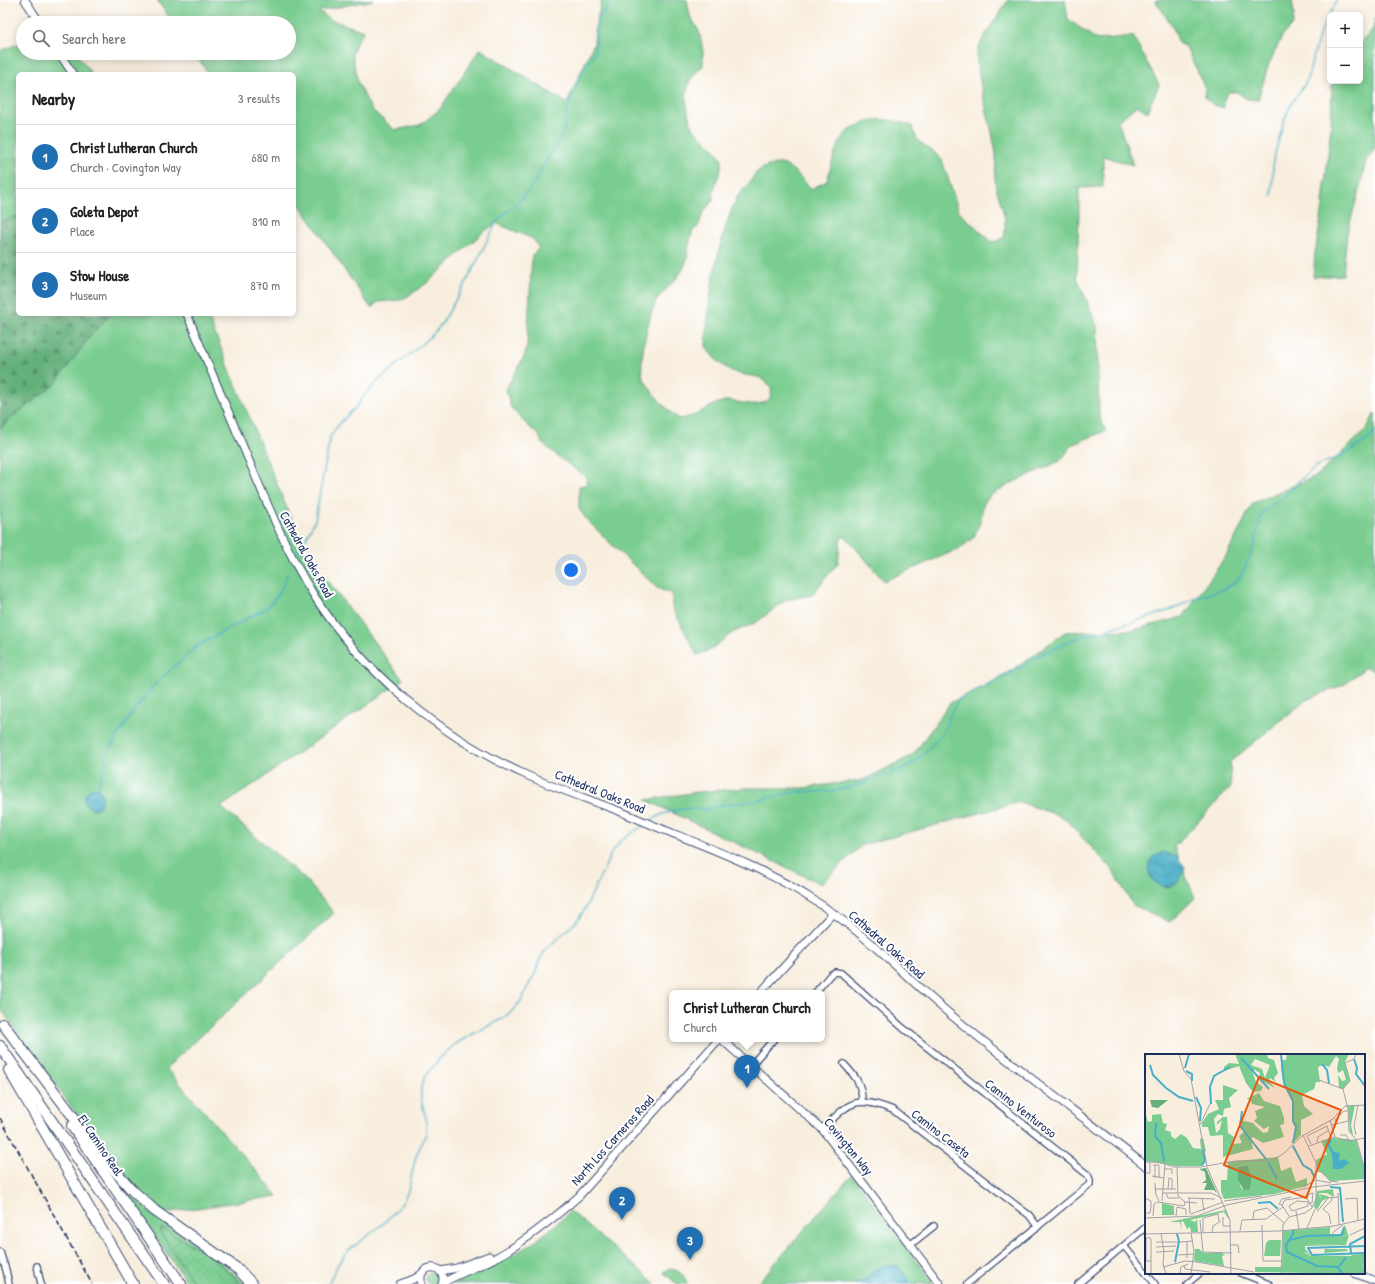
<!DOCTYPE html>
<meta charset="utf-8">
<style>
body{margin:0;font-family:"Patrick Hand",sans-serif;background:#f6f6f6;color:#202124}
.controls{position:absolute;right:12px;top:12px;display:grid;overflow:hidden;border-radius:6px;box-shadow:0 2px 10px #0003}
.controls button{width:36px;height:36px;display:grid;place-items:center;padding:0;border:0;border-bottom:1px solid #e0e0e0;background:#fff;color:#202124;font:20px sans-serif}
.you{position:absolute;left:571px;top:570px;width:14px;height:14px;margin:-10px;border:3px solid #fff;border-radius:50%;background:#1a73e8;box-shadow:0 0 0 6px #1a73e833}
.badge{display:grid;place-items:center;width:26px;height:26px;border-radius:50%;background:#1f6fb2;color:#fff;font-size:13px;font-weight:700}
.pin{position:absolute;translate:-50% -33px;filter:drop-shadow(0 1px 2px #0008)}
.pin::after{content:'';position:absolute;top:21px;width:14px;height:12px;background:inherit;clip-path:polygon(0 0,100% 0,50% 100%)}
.popup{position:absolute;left:669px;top:990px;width:156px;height:52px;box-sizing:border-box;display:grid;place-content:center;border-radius:6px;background:#fff;filter:drop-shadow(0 1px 3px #0005);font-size:13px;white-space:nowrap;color:#757577}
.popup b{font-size:15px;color:#202124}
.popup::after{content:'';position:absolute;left:50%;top:100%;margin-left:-8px;border:8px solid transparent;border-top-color:#fff}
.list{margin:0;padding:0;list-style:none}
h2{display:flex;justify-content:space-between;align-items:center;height:52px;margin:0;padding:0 16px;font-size:17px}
h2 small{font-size:13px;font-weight:400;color:#757577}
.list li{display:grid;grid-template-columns:26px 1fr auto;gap:12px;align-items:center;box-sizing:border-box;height:64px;padding:0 16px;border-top:1px solid #e0e0e0}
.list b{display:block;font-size:15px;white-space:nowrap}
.list p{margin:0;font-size:13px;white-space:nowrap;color:#757577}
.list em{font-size:13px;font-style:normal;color:#757577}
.icon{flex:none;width:22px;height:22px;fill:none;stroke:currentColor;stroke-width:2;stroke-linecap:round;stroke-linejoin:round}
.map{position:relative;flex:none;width:1375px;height:1284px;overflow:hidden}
.search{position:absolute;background:#fff;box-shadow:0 2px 10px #0003;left:16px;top:16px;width:280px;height:44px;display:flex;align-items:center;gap:10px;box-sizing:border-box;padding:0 14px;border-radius:22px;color:#757577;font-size:15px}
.panel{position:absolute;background:#fff;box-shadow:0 2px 10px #0003;left:16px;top:72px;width:280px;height:244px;border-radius:6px}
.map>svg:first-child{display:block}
.grass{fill:#7acd90;stroke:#4a7e77}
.forest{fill:url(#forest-firs);stroke:#3f706c}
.park{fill:url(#park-dots);stroke:#4a7e77}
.water{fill:url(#water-waves);stroke:#316f92}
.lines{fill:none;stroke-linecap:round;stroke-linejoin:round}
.stream{stroke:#47afc7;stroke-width:1.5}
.street-casing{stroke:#3c4c71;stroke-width:8}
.secondary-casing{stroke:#3c4c71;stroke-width:9}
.highway-casing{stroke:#3c4c71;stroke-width:12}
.street{stroke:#fff;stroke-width:5.5}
.secondary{stroke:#fff;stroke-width:7}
.highway{stroke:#fff;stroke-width:10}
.rail{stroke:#1b2f5e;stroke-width:1.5;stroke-dasharray:6 3;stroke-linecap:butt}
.labels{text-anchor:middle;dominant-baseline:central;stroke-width:4;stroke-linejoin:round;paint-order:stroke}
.street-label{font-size:13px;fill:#1b2f5e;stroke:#fff}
.inset-river{fill:none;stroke:#47afc7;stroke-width:2}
.inset-road{fill:none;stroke:#a0a2ab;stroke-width:1}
.view{fill:#e8590c;fill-opacity:0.15;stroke:#e8590c;stroke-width:2}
.inset-edge{fill:none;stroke:#1b2f5e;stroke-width:2}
</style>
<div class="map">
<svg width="1375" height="1284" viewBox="0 0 1375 1284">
<defs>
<pattern id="forest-firs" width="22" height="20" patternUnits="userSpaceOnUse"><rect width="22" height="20" fill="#63b07a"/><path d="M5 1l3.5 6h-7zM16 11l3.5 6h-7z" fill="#519067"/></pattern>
<pattern id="park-dots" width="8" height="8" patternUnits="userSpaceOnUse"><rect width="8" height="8" fill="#7acd90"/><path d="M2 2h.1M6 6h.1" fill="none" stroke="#69b07f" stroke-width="1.8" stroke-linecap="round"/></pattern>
<pattern id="water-waves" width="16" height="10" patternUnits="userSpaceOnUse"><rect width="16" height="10" fill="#47afc7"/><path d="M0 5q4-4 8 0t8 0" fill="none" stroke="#3a8fa5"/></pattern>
</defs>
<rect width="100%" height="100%" fill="#fff"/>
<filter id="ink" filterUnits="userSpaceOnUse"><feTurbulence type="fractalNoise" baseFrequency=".025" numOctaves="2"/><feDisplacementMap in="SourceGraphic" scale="8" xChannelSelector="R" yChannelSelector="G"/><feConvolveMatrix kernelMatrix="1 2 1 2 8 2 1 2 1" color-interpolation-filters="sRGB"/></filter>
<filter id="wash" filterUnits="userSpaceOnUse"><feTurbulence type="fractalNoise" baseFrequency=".012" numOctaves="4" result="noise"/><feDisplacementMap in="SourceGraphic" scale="16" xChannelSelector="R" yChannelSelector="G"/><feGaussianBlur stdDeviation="0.9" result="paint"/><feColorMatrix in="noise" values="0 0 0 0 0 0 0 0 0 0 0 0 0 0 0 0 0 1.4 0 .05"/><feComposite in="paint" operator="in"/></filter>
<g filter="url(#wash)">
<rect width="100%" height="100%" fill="#f8eede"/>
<g class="grass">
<path d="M157 0H373L319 11 331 20 364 31 356 43 352 54 358 83 371 109 395 130 420 125 440 109 480 49 567 103 594 43 595 27 602 0H687L690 16 699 31 703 51V66C687 79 684 92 688 112 689 116 690 123 692 126 698 135 721 152 722 161 723 171 712 186 713 200L703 213 698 227 693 230C691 237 689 243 688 250 687 253 688 257 687 259 683 276 668 286 658 298 649 311 640 357 642 373 643 384 670 414 680 419 685 418 690 417 695 415 704 411 714 403 725 401 738 400 752 408 765 402 775 397 772 385 764 380 756 375 746 376 737 373 726 370 710 356 706 346 707 301 718 237 737 197 740 192 746 188 749 183 752 180 753 175 756 173 760 168 775 163 781 164 791 165 805 182 811 189L827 181C831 166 836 143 847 132 849 129 854 128 858 126 878 116 891 119 912 126L917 140 935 153 942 160 959 212 992 242 998 241 1004 237C1008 218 1001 206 996 187 993 174 998 160 995 148 991 124 983 100 979 76 978 69 976 60 977 52 979 42 1002 10 1008 0H1065L1068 19 1097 40 1133 36 1159 85 1147 112 1137 105 1118 121 1133 165 1103 156V187L1079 188V212L1077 277 1097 326 1099 416 1106 431 1073 444 1060 461 1016 481 989 496 983 505 981 520 974 537 961 548 884 581 846 537H841L838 563 812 595 786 600 757 622 732 633 710 650 697 655 672 607V594L657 588 606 539 587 520 579 509V486L586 485 587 478 560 458 542 443 539 435 528 426 511 408 506 390 509 383 524 357 527 345 532 255 539 248 533 239 496 223 482 233 427 283 402 300 378 302 371 308 294 197V74H209L194 53H289V23H173Z"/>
<path d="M1155 0H1292L1294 13 1293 24 1283 35 1268 66 1258 100 1247 99 1237 92H1229L1224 99V108L1213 105 1204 96 1205 89 1197 70 1185 46 1179 43 1173 27Z"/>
<path d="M1375 19V148L1366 161 1359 191 1347 233 1343 275 1313 277 1315 253 1322 213 1331 125 1332 85 1334 81H1360V43L1373 30Z"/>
<path d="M23 42V53H76L92 74H18V216L0 222V51Z"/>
<path d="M111 314H207L304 550 403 680 221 807 305 879 334 913 166 1068 278 1196 164 1213 140 1194 111 1162 0 1008V428L15 415Z"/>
<path d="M1375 413V671L1366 667 1345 684 1306 700 1230 762 1231 787 1174 847 1195 898 1170 922 1133 905 1112 869 1063 817 1020 802 862 845 821 884 646 800 697 792 746 788H804L863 780 913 755 950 703 994 681 1026 661 1065 632 1133 630 1183 617 1226 556 1253 503 1318 475 1366 430Z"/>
<path d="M852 1175 934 1284H757Z"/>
<path d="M122 1186 149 1212 217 1259 246 1284H240C221 1259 190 1245 164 1229H162L160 1232 195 1284H188L122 1188Z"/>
<path d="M570 1211 656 1284H453C483 1270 516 1256 542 1236 552 1228 561 1220 570 1211Z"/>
<path d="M669 1269C678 1269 685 1275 687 1284H677L663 1272Z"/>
<circle cx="432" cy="1279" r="6"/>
</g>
<path class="forest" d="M18 216V314H111L91 335 55 384 15 415 0 428V222Z"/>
<path class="park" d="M161 1229H164C190 1245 221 1259 240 1284H195L160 1232Z"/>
<g class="water">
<path d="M91 788H98C104 795 103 801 98 808L93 809 85 804C83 794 86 795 91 788Z"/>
<path d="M1164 852 1177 857 1185 867C1172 914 1124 864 1164 852Z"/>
<path d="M886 1265 898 1266 911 1284H855L866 1279 874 1270Z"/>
</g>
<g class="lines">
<g class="stream">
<path d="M1272 196 1273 160 1284 121 1291 104 1305 84 1309 73 1320 33 1337 0"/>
<path d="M295 554 305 540 315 520 330 437C338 423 345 418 356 407 360 402 364 395 369 390 387 371 409 356 429 338 446 323 452 303 465 285L497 221 521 199 538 178 544 164 557 144 563 132 567 111 573 92 580 75 595 52 598 20 611 0"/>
<path d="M98 788 110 748 133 712 154 685 197 646 263 610C276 601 282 588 288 573"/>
<path d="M650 821 663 814 677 810 689 808 704 810 721 805 755 801 795 792 833 791 845 788 862 784 900 770 915 762 940 737 958 700 964 697 1020 668 1041 654 1077 638 1153 616 1178 607 1193 599 1224 589 1234 583 1241 576 1253 550 1261 517 1264 511 1285 496 1300 480 1317 466 1343 455 1355 448 1368 440 1375 431"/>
<path d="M328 1284 338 1264 348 1251 384 1223 403 1202 408 1191 416 1156 426 1134V1118L421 1100V1087L425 1076 442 1056 454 1045 469 1036 502 1019 513 1010 521 1001 528 986 535 974 539 961 546 949 577 921 585 909 612 852 621 841 645 824"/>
</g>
</g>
</g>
<g filter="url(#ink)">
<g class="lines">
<defs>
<g id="street">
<path d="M815 993 830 975 835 972 841 973 903 1028 1088 1175 1090 1180V1184L967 1284"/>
<path d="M844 1064C855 1076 862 1084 862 1101"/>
<path d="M751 1065 774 1039"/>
<path d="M822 1129C850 1103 854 1094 893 1110L1021 1209 1029 1215 1038 1227"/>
<path d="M910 1245 934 1226"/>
<path d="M1124 1246 1155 1284"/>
<path d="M0 1252 6 1270 9 1284"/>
<path d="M37 1266 41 1284"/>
<path d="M1241 1273 1269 1284"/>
<path d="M1078 1284 1146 1227"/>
<path d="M1187 1284 1200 1273"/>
</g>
<g id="secondary">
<path d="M25 0 40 23"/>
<path d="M59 53 73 74"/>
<path d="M187 314C207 361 227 409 247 456 267 503 286 551 313 594 363 673 440 736 524 774 557 789 591 800 624 813 638 819 652 825 667 831 717 851 767 870 812 899 861 929 901 973 945 1010 1010 1064 1079 1114 1146 1166"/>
<path d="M760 993 833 913"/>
<path d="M721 1039 822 1129 940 1284"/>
<path d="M440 1271 457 1268 489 1256"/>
<path d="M1354 1273 1375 1281"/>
<path d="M421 1275V1284"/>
<path d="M443 1283C459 1273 476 1268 493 1259 524 1243 553 1219 579 1196L719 1039"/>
<path d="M400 1284C406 1282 415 1280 420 1275 424 1272 424 1269 430 1268 440 1266 445 1276 442 1284"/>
</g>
<g id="highway">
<path d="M3 1024 110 1165 132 1190 155 1211 239 1270 252 1284"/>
<path d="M0 1046 164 1284"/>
<path d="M9 1070 133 1284"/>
<path d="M72 1126 181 1284"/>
</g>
</defs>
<use href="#street" class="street-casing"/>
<use href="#secondary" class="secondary-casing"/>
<use href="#highway" class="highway-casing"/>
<use href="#street" class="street"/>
<use href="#secondary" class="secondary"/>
<use href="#highway" class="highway"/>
<path class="rail" d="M0 1118 92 1284"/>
</g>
</g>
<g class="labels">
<g class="street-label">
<text transform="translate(307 554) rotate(61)">Cathedral Oaks Road</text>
<text transform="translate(600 791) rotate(22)">Cathedral Oaks Road</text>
<text transform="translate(887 944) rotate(41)">Cathedral Oaks Road</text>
<text transform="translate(1021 1108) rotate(38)">Camino Venturoso</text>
<text transform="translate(941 1133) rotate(38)">Camino Caseta</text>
<text transform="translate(612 1140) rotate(-48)">North Los Carneros Road</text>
<text transform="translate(101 1145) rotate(56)">El Camino Real</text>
<text transform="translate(849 1146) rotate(51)">Covington Way</text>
</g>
</g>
<g transform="translate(1145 1054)">
<rect width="220" height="220" fill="#f8eede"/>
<path d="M90 0H122L123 4 129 6 133 19 129 24 131 28 125 24 124 27 130 34 119 28 114 23 115 19 110 16 107 17 111 28 118 33 116 37 108 38 101 29 94 12 79 17V13L84 9 94 10ZM110 5 125 11 120 24 117 15 106 11ZM142 0H204L200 8 205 26 198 35 194 34 193 21 197 27 201 26 198 16 193 19 192 14 194 5 191 2 184 13 178 11 173 13 175 28H171L169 35 157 41 159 52 168 60 156 66V81L147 90 151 76 147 59 149 51 139 32 136 14 137 6H141ZM78 31 93 36 84 44 86 53 79 55 78 62 73 60 69 65 71 79 75 75 77 66 72 71V68L78 63H82L83 79 89 83 88 90 97 89 94 82 100 77 94 72 95 66 108 69 118 79 123 78 124 72 119 75 109 67 112 64 110 57 120 53 107 50 105 45H101L114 39 119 47 135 52 139 64V70L135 71 139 83 118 89 108 83 106 85 108 95 78 103V81L65 82 63 73H57V69L63 60 74 55 70 46H78ZM0 58 3 68 7 67V61L16 60 18 69 22 70 20 76 26 78V82L30 85 36 80 42 84 48 94 56 95 55 85 58 84 61 97 58 98 60 107 57 112H30L0 107ZM188 84 211 86 220 116V125L186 127 172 115 171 106 182 100 176 87ZM133 103 136 117 146 113 151 128 162 124V132L129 140 79 145 76 138V126H82L83 108ZM101 111 107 123 105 135H97L93 127V113ZM188 135 189 143 182 139H174L176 147 175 140 185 143 177 147 172 156 169 153 172 137ZM17 149 29 152V161H17ZM81 156 84 166 79 158 54 164 45 166 50 168 52 165 53 178H46L45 173 42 175 38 167 36 168 37 178 35 168H24ZM204 181 201 191 160 192V195L167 202 220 200V213L206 201 167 202 160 198 159 191 197 190 195 183ZM180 195H201L203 197 179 199Z" fill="#7acd90" fill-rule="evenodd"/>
<path d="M5 46H23L13 54 7 53ZM102 111 107 123 105 135 99 136 93 127V113ZM61 114 72 139 69 136H59L62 129H57L61 126 60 118 54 115Z" fill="#63b07a"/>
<path d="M200 171 203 181 195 183 197 190 160 191V199L166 202H209L220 214V220L110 218V213H137L138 177 185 173V180H195Z" fill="#7acd90"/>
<path d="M210 51 206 71 208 81 205 78 203 52ZM124 186H136L135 202H119L121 189ZM50 195H54L59 199H77L80 201 77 202 79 212 49 207Z" fill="#7acd90"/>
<path d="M187 85 185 91 189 98 195 99 194 107 200 105 204 109 196 115H188L187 100 182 91 183 86Z" fill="#47afc7"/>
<path class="inset-river" d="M136 0 139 29 148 47V67L151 73 148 89M96 4 124 35M209 5 212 14 211 20 220 32M177 10 182 16 184 29M5 11 8 21 21 34 34 43 48 47M40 14 44 0M41 17 47 20V27M51 43 56 54 55 67M66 50 65 33 69 22 85 13M97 57 95 72 121 105M11 69 10 82 16 89 19 107M148 92 158 111 166 116 170 124M123 108 132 125M57 111 60 107 58 96M185 133 195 134 198 168M113 149 125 148 133 155M148 176V180L141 191 142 198 172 212 192 213 198 220M144 186 162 182 197 181 199 173M162 194 220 192M163 194 167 201 220 199M206 199 205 190 220 182M30 208 34 187 32 180M194 213 201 203"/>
<path class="inset-road" d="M34 0 39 17 46 25 62 112M174 26 198 35M198 35 203 55 204 77 212 87 220 116M198 35 205 27 200 9 209 5 211 0M185 66 190 83M192 70 190 66 199 57H203M55 71 65 50M187 71 203 67M158 81 172 111M195 81H201L204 87M211 81 209 72 213 51M172 88 173 83 184 76M166 90 162 82 182 72 186 84M164 92 189 83 204 87 220 84M0 108H15L29 113H55L91 107 127 106 138 100 157 82 188 65 200 52 220 51M8 111H14V124M10 111V124M32 113 33 142 40 148 52 149M62 113 85 166 86 220M0 114V119H5V108M19 115H27V120M172 117 177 118 185 127 193 128M7 122 19 124M10 129 11 141 14 147M158 133 171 126 186 129M9 135H31M23 135 24 124 27 125V135M18 139H66L77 144M21 139 23 144H34M193 139 194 171M44 143 45 160M0 144 6 147V153L5 159H0M44 144 70 145M57 144 59 157M162 144 164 140 168 139 167 149H164M200 145 212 144 213 167M17 147 20 110M79 147 117 142M152 147 163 148V152L147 157 144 152ZM137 151 134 150 137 145 146 143M178 155 184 160 186 170M178 155 187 146 186 143M151 157 154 175M172 158 183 144 193 143M46 160 78 148M8 162 9 150 13 148 39 152 40 148M31 162 32 153 41 155V161M144 162 137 151 140 146 161 143 167 153M78 163V172H85M0 164 52 162 82 151 168 133 220 127M108 165 109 157 122 154 139 169M55 166 58 198 87 199M117 171 118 207H137M162 174 170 155M95 177 97 166 121 165 138 153M58 178V164L73 160 74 167M67 178 68 172 76 167M16 179 19 198 18 210 21 220M46 179 49 197 46 220M187 179 198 171M0 180 133 177 189 172 220 165M205 181 220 174M3 183 6 185V220M3 183 1 185V207H6M11 188H33M35 188 47 187M42 188V204M86 191H93L94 199M11 193 31 192M11 198 29 197M33 201 49 200M52 208 109 218M39 211 40 215 65 218M18 213 40 207 53 208M40 220 35 219 36 213 43 210M110 220H124M136 220 138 171 144 163 160 159 167 154 171 145V110"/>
<path class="view" d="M114 23 196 56 161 144 79 111Z"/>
<rect width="220" height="220" class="inset-edge"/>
</g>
</svg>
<div class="controls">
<button>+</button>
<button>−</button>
</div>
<div class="you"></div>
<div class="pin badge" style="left:747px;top:1088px">1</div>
<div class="popup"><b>Christ Lutheran Church</b>Church</div>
<div class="pin badge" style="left:622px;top:1220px">2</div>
<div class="pin badge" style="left:690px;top:1260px">3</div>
<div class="search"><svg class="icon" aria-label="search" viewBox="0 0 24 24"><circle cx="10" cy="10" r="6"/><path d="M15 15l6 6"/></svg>Search here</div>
<section class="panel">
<h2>Nearby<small>3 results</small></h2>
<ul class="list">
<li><span class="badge">1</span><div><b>Christ Lutheran Church</b><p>Church · Covington Way</p></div><em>680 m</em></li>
<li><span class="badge">2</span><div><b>Goleta Depot</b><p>Place</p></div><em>810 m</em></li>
<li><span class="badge">3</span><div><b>Stow House</b><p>Museum</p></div><em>870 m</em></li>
</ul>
</section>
</div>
